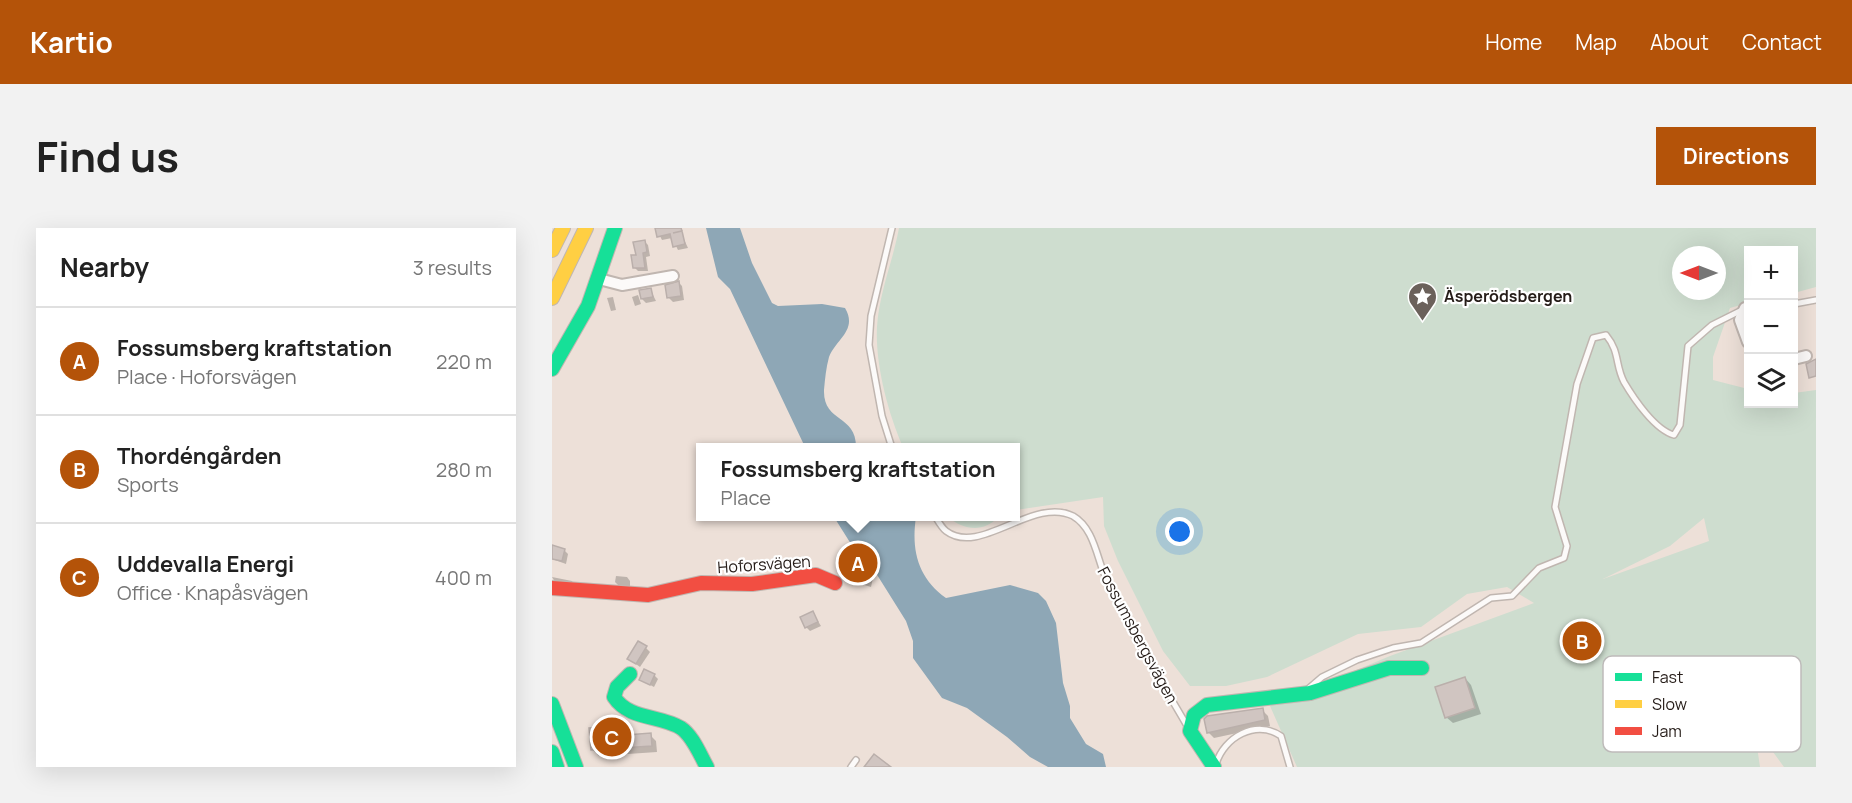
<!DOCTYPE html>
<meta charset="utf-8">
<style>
body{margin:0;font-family:Manrope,sans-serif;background:#f2f2f2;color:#222}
.controls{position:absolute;right:18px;top:18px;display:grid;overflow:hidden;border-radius:0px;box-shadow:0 6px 24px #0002}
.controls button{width:54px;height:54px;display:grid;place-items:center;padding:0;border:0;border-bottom:2px solid #e0e0e0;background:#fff;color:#222;font:30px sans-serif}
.compass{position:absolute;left:1120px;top:18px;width:54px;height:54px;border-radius:50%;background:#fff;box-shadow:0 6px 24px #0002;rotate:270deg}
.you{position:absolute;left:628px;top:304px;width:21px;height:21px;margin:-15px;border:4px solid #fff;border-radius:50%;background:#1a73e8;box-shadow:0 0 0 9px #1a73e833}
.badge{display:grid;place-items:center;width:39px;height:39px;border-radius:50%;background:#b45309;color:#fff;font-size:20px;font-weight:700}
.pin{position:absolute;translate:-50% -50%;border:3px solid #fff;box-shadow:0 2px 6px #0006}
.popup{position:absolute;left:144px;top:215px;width:324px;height:78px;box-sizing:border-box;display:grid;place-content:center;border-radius:0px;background:#fff;filter:drop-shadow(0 2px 4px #0005);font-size:20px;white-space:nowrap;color:#767676}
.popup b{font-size:22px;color:#222}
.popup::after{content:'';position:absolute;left:50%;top:100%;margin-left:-12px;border:12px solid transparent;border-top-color:#fff}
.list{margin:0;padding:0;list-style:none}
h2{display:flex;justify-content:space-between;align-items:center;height:78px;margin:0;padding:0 24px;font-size:26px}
h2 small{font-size:20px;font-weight:400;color:#767676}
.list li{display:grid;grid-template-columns:39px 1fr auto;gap:18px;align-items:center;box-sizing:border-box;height:108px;padding:0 24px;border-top:2px solid #e0e0e0}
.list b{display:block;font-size:22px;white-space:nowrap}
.list p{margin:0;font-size:20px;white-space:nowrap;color:#767676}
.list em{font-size:20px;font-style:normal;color:#767676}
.icon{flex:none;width:33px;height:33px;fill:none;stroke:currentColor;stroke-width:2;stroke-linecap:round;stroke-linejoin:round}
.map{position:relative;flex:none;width:1264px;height:539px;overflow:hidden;border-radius:0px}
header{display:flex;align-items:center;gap:36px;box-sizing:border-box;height:84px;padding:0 30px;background:#b45309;color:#fff}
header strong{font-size:28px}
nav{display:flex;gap:33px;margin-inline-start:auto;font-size:21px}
.intro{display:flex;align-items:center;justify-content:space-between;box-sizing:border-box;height:144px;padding:0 36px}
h1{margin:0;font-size:42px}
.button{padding:15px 27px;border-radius:0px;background:#b45309;color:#fff;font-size:21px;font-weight:700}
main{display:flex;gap:36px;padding:0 36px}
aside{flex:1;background:#fff;border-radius:0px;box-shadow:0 6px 24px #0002}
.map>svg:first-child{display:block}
.green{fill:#ceddcf;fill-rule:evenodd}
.water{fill:#8ea7b6}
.shadow{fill:#0003}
.building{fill:#d0c5c1;stroke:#baafab;stroke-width:1.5}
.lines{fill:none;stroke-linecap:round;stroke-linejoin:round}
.lane-casing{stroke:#c0b6b0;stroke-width:8}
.street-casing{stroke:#c0b6b0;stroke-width:14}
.fast-casing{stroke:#c0b6b0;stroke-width:16}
.slow-casing{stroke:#c0b6b0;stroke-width:16}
.jam-casing{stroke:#c0b6b0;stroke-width:16}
.lane{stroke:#fcfaf9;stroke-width:5}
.street{stroke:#fcfaf9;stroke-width:10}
.fast{stroke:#16e098;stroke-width:14}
.slow{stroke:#ffcf43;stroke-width:14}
.jam{stroke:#f24e42;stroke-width:14}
.labels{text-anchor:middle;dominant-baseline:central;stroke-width:4.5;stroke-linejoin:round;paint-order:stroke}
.poi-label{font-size:16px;font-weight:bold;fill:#251c18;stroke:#fff;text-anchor:start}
.street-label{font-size:16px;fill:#251c18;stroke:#fff}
.key{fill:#fff;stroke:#bebbba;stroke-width:1.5}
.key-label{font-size:16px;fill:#251c18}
</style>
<header>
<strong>Kartio</strong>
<nav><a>Home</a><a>Map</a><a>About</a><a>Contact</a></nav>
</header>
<div class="intro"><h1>Find us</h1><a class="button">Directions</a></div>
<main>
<aside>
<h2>Nearby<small>3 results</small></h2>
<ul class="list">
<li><span class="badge">A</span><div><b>Fossumsberg kraftstation</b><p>Place · Hoforsvägen</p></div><em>220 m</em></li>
<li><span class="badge">B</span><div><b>Thordéngården</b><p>Sports</p></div><em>280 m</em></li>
<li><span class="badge">C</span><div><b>Uddevalla Energi</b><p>Office · Knapåsvägen</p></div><em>400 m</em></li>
</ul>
</aside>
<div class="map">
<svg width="1264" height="539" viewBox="0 0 1264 539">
<rect width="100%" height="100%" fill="#ede0d8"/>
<g class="green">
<path d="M347 0H1264V59L1242 65V22H1196V75L1178 80 1161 129V152L1196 161V176H1242V165L1264 162V539H1232L1202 498 1208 539H745L718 478 838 428 982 375 955 359 915 366 869 399 806 406 715 449 674 458H638L611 423 566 333 552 298 551 269 464 282V220L351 219C336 185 323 136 325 99 327 65 341 33 347 0ZM1129 27H1165V63H1129ZM1152 290 1157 313 1051 351 1118 318Z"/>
<path d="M396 289H446C432 305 411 302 396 289Z"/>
</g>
<g class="water">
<path d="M154 0H188L200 35 220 75 226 78 270 76 293 80C306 102 284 111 277 129 274 140 273 151 272 162 271 195 304 186 304 219H253L178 61 166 49Z"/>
<path d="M282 289H364C359 322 366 350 394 370L458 357 486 365 494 373 504 395 511 455 518 478V490L534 516 551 526 554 539H496L478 529 455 509 415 480 390 470 361 430V413L354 393 312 326 299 321V316Z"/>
</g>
<g class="shadow">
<path d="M104 0 129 5 136 20 126 22 120 10 110 12Z"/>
<path d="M92 13 96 17 98 28 94 29 96 43H86L82 39Z"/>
<path d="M126 54 130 58 132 72 121 74 117 70Z"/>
<path d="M98 61 104 73 94 75 90 71Z"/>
<path d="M86 67 89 76 83 78 80 69Z"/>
<path d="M61 69 64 82 59 83 55 70Z"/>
<path d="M12 322 16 326 14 336 0 331V323Z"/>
<path d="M312 330 318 336 316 345 321 350 319 359 306 355 299 349Z"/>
<path d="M64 348 75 349 78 353V359L67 358 63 354Z"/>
<path d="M0 349 20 353 21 355 3 354Z"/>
<path d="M261 385 269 398 258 403 254 399Z"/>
<path d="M94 420 98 424 88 439 77 431Z"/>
<path d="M102 447 106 451 102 459 89 452Z"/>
<path d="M913 450 919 457 929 486 901 495 894 489Z"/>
<path d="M710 482 716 488 718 498 662 510 656 504Z"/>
<path d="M72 499 79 508 98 507 104 513 105 524 47 528 41 522Z"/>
</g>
<g class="building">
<path d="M103 0H129L130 3 121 5 130 3 133 16 121 19 118 6 105 9Z"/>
<path d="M93 12 95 24 91 25 93 40H81L79 27H84L81 14Z"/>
<path d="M127 53 129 68 115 70 113 57Z"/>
<path d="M99 60 101 69 89 71 87 62Z"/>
<path d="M1264 131V148L1257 150 1254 136Z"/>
<path d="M0 317 13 321 10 333 0 331Z"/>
<path d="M304 326 313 329 309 341 316 343 313 353 298 349Z"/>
<path d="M261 383 266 394 253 400 248 389Z"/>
<path d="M86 413 95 418 84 436 75 431Z"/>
<path d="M92 441 103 446 98 457 87 452Z"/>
<path d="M913 449 923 480 893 490 883 459Z"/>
<path d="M711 480 713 492 655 505 652 491 655 488Z"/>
<path d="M73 498 74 507 99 505 100 518 39 522 37 500Z"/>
<path d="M322 526 339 539H312Z"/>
</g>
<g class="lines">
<defs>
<g id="lane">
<path d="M340 0 319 88 317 117 330 188 340 220"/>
<path d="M1242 76 1264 72"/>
<path d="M383 288C386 293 390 300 394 303 428 329 481 268 521 288 540 299 544 324 551 343 573 397 605 446 634 496"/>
<path d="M756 461 770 449 805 432 841 420 869 415 939 370 960 368 987 340 1012 330 1015 318 1003 279 1025 156 1041 110 1054 107C1068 124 1063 137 1072 154 1082 171 1103 202 1122 207L1128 197 1136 118 1160 97 1192 81"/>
<path d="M664 536C672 509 704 491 729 508L738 539"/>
<path d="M299 539 304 532"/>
</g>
<g id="street">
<path d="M47 51 70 57 121 48"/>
<path d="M1193 80 1188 92 1196 114"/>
<path d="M1242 131 1254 128"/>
</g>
<g id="fast">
<path d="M0 141 36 78 63 0"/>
<path d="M78 446 65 459 62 469C77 492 108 487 129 500 141 508 148 527 155 539"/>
<path d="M0 476 24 539"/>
<path d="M0 524 5 539"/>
<path d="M662 539 638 503 642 487 655 477 758 465 837 440H870"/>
</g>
<g id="slow">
<path d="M0 22 11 0"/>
<path d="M0 70 34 0"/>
</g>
<path id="jam" d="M0 360 96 367 149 355 200 356 264 347 283 355"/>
</defs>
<use href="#lane" class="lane-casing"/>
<use href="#street" class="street-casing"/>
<use href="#fast" class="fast-casing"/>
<use href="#slow" class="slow-casing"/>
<use href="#jam" class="jam-casing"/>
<use href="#lane" class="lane"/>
<use href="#street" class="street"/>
<use href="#fast" class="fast"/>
<use href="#slow" class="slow"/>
<use href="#jam" class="jam"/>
</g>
<defs>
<symbol id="sight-pin" viewBox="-11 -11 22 30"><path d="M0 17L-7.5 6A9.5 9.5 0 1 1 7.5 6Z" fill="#6b615b" stroke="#fff"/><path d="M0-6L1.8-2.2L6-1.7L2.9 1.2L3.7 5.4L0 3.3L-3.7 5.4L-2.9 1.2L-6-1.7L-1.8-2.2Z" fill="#fff"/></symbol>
</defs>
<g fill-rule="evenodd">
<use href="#sight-pin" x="854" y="52" width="33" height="45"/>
</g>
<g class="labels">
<g class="poi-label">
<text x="892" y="68">Äsperödsbergen</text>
</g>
<g class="street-label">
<text transform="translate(212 336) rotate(-4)">Hoforsvägen</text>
<text transform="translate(586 407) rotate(62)">Fossumsbergsvägen</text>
</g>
</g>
<rect x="1051" y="428" width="198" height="96" rx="9" class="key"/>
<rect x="1063" y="445" width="27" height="8" fill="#16e098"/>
<rect x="1063" y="472" width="27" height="8" fill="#ffcf43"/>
<rect x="1063" y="499" width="27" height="8" fill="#f24e42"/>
<g class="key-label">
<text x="1100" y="455">Fast</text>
<text x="1100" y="482">Slow</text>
<text x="1100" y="509">Jam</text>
</g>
</svg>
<div class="controls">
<button>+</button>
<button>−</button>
<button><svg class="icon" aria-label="layers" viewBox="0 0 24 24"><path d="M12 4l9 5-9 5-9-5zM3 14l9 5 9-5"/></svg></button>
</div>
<svg class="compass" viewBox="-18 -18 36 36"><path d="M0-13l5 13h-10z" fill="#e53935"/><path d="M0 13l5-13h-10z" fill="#767676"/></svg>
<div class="you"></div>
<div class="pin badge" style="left:306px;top:335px">A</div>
<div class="popup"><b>Fossumsberg kraftstation</b>Place</div>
<div class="pin badge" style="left:1030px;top:413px">B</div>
<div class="pin badge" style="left:60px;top:509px">C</div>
</div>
</main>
